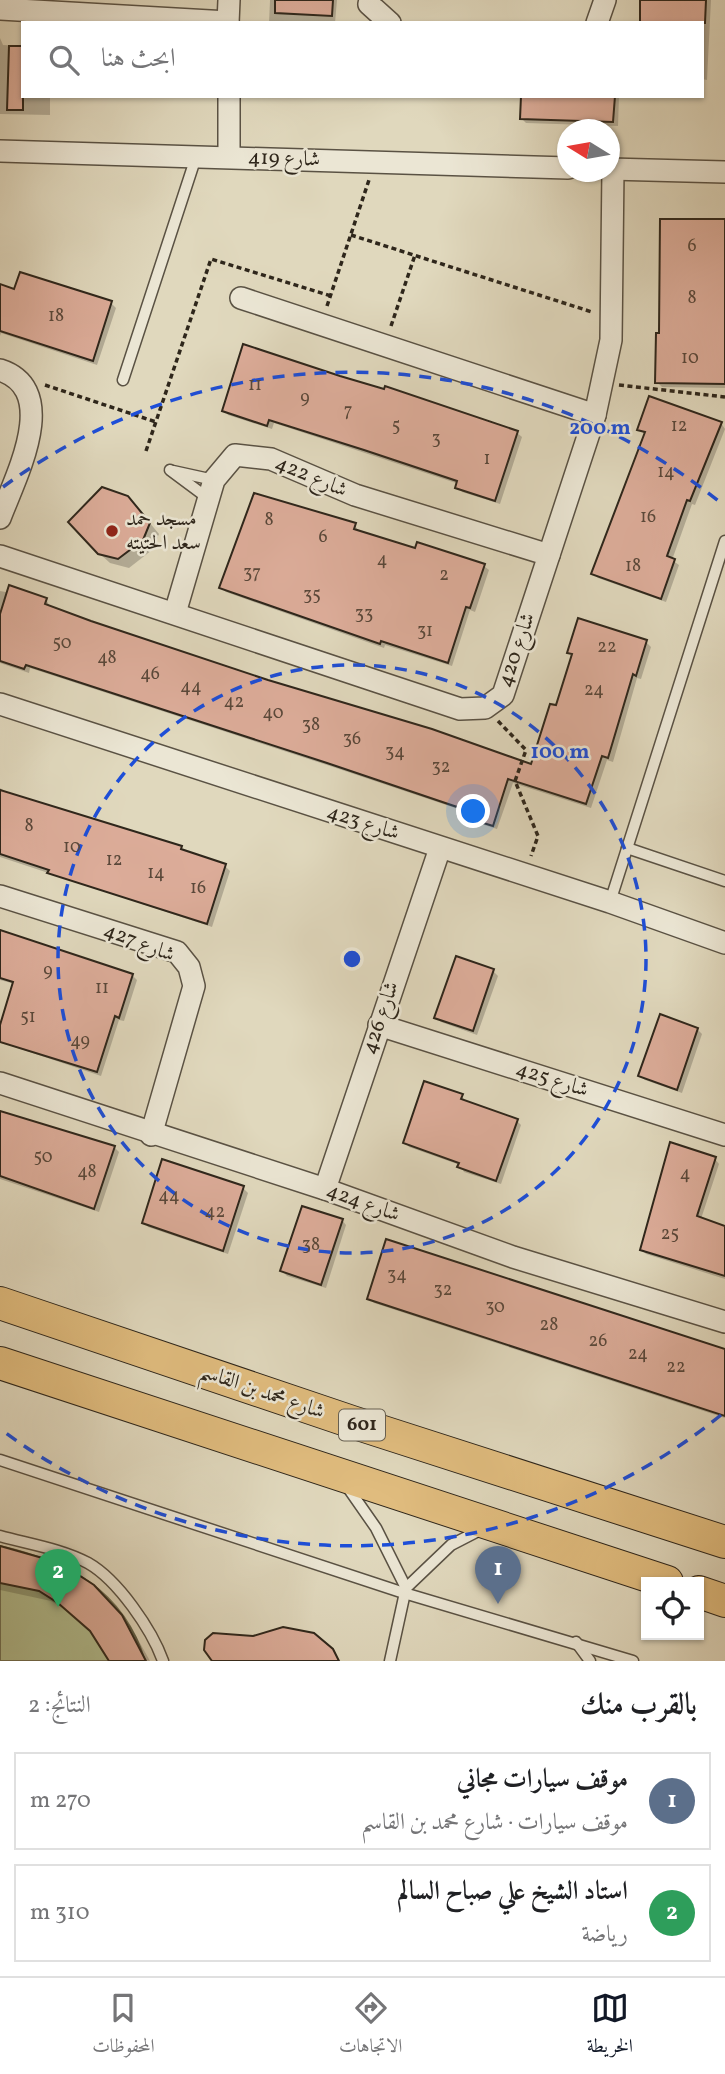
<!DOCTYPE html>
<html lang="ar">
<meta charset="utf-8">
<style>
body{margin:0;font-family:Vollkorn,Amiri,serif;background:#f6f6f6;color:#202124;direction:rtl}
.controls{position:absolute;right:21px;bottom:21px;display:grid;overflow:hidden;border-radius:0px;box-shadow:0 2px 5px #0004}
.controls button{width:63px;height:63px;display:grid;place-items:center;padding:0;border:0;border-bottom:2px solid #e0e0e0;background:#fff;color:#202124;font:35px sans-serif}
.compass{position:absolute;left:557px;top:119px;width:63px;height:63px;border-radius:50%;background:#fff;box-shadow:0 2px 5px #0004;rotate:281deg}
.you{position:absolute;left:474px;top:812px;width:24px;height:24px;margin:-18px;border:5px solid #fff;border-radius:50%;background:#1a73e8;box-shadow:0 0 0 10px #1a73e833}
.badge{display:grid;place-items:center;width:46px;height:46px;border-radius:50%;background:#111827;color:#fff;font-size:23px;font-weight:700}
.pin{position:absolute;translate:-50% -58px;filter:drop-shadow(0 2px 4px #0008)}
.pin::after{content:'';position:absolute;top:37px;width:24px;height:21px;background:inherit;clip-path:polygon(0 0,100% 0,50% 100%)}
.list{margin:0;padding:0;list-style:none}
h2{display:flex;justify-content:space-between;align-items:center;height:91px;margin:0;padding:0 28px;font-size:30px}
h2 small{font-size:23px;font-weight:400;color:#757577}
.list li{display:grid;grid-template-columns:46px 1fr auto;gap:21px;align-items:center;box-sizing:border-box;height:98px;margin:0 14px 14px;padding:0 14px;border:2px solid #e0e0e0;border-radius:0px}
.list b{display:block;font-size:26px;white-space:nowrap}
.list p{margin:0;font-size:23px;white-space:nowrap;color:#757577}
.list em{font-size:23px;font-style:normal;color:#757577}
.icon{flex:none;width:38px;height:38px;fill:none;stroke:currentColor;stroke-width:2;stroke-linecap:round;stroke-linejoin:round}
.map{position:relative;flex:none;width:725px;height:1661px;overflow:hidden;direction:ltr}
.search{position:absolute;background:#fff;box-shadow:0 2px 5px #0004;left:21px;right:21px;top:21px;height:77px;display:flex;align-items:center;gap:18px;box-sizing:border-box;padding:0 24px;border-radius:0px;color:#757577;font-size:26px}
.sheet{height:315px;background:#fff}
nav{display:flex;justify-content:space-around;align-items:center;box-sizing:border-box;height:98px;border-top:2px solid #e0e0e0;background:#fff;font-size:19px;color:#757577}
nav a{display:grid;justify-items:center;gap:4px}
nav .on{color:#111827}
.map>svg:first-child{display:block}
.green{fill:#b2bf91;stroke:#707256;stroke-width:2}
.shadow{fill:#0003}
.building{fill:#dcac99;stroke:#2e261b;stroke-width:2}
.lines{fill:none;stroke-linecap:round;stroke-linejoin:round}
.service-casing{stroke:#5a5244;stroke-width:13}
.minor-casing{stroke:#5a5244;stroke-width:24}
.primary-casing{stroke:#2e261b;stroke-width:34}
.path{stroke:#2e261b;stroke-width:3.5;stroke-dasharray:5 3.5;stroke-linecap:butt}
.service{stroke:#ebe6d4;stroke-width:10}
.minor{stroke:#ebe6d4;stroke-width:21}
.primary{stroke:#e0bc7e;stroke-width:32}
.ring{fill:none;stroke:#1d4ed8;stroke-width:3.5;stroke-dasharray:12 9}
.poi-dot{fill:#8f2418;stroke:#ebe6d4;stroke-width:2.5}
.labels{text-anchor:middle;dominant-baseline:central;stroke-width:5;stroke-linejoin:round;paint-order:stroke}
.number-label{font-size:18px;fill:#5a483a}
.shield{fill:#ebe6d4;stroke:#676052;stroke-width:2}
.shield-label{font-size:19px;font-weight:bold;fill:#2e261b}
.street-label{font-size:21px;fill:#2e261b;stroke:#ebe6d4}
.poi-label{font-size:21px;fill:#2e261b;stroke:#ebe6d4;text-anchor:start}
.centre{fill:#1d4ed8;stroke:#ebe6d4;stroke-width:3.5}
.ring-label{font-size:21px;text-anchor:middle;font-weight:bold;fill:#1d4ed8;stroke:#ebe6d4;stroke-width:5;stroke-linejoin:round;paint-order:stroke}
</style>
<div class="map">
<svg width="725" height="1661" viewBox="0 0 725 1661">
<rect width="100%" height="100%" fill="#e0d8bd"/>
<filter id="stains"><feTurbulence type="fractalNoise" baseFrequency=".00286" numOctaves="4"/><feColorMatrix values="0 0 0 0 .2 0 0 0 0 .09 0 0 0 0 .02 0 0 0 .5 -.17"/></filter>
<radialGradient id="worn" r=".72"><stop offset=".6" stop-color="#630" stop-opacity="0"/><stop offset="1" stop-color="#630" stop-opacity=".3"/></radialGradient>
<path class="green" d="M0 1546C68 1562 123 1589 145 1661H0Z"/>
<g class="shadow">
<path d="M270 0H337L335 23H269Z"/>
<path d="M643 0H711L707 80 702 79V23H643Z"/>
<path d="M0 38 3 45 23 46V96H50V115L0 114Z"/>
<path d="M522 96H619L618 126 526 123 521 118Z"/>
<path d="M725 221V388L662 387 657 382 661 335Z"/>
<path d="M0 286 15 292 111 303 116 308 97 365 1 333 0 336Z"/>
<path d="M224 410 517 433 522 437 500 504 462 492 459 484 274 423 272 429 228 415Z"/>
<path d="M721 423 725 429 695 505 692 504 672 560 679 565 666 602 598 578 593 573 646 435 639 429Z"/>
<path d="M128 497 159 534 152 550 129 568 110 563 99 553Z"/>
<path d="M355 524 358 532 416 551 484 566 489 570 475 612 470 610 452 666 385 645 384 648 226 592 221 588Z"/>
<path d="M0 591 46 599 50 607 90 622 532 766 557 708 573 657 569 652 646 642 651 647 641 679 637 678 613 762 607 760 591 808 513 783 497 829 465 819 460 814 461 810 333 767 30 668 29 673 0 663Z"/>
<path d="M0 788 11 795 181 848 186 853 225 866 230 871 212 927 0 857Z"/>
<path d="M0 932 132 975 137 980 124 1021 119 1020 101 1076 0 1042V1030L15 984 0 980Z"/>
<path d="M457 958 493 971 498 976 477 1035 441 1022 436 1017Z"/>
<path d="M697 1029 702 1034 682 1093 645 1080 640 1076Z"/>
<path d="M462 1096 466 1103 517 1121 521 1125 501 1184 464 1172 460 1165 409 1147 405 1142Z"/>
<path d="M0 1112 114 1147 119 1152 99 1212 0 1179Z"/>
<path d="M715 1159 719 1164 701 1219 725 1227V1279L646 1254 642 1250Z"/>
<path d="M243 1188 248 1193 228 1254 148 1227 144 1222Z"/>
<path d="M342 1220 346 1225 326 1288 287 1276 282 1271Z"/>
<path d="M369 1298 725 1351V1418L374 1303Z"/>
<path d="M0 1548 108 1600 131 1627 150 1661H111L93 1633 70 1612 51 1601 0 1590Z"/>
</g>
<g class="building">
<path d="M275 0H333L332 16 275 13Z"/>
<path d="M640 0H706L705 23 640 22Z"/>
<path d="M9 46H23V110H7Z"/>
<path d="M521 96H615L613 122 520 119Z"/>
<path d="M660 219H725V384L655 383 656 333H659Z"/>
<path d="M20 272 112 301 93 361 0 331V284L14 289Z"/>
<path d="M243 344 340 376 384 389 385 386 518 431 495 501 455 488 457 481 364 450 269 420 267 426 222 411Z"/>
<path d="M649 396 722 422 690 501 687 500 667 556 675 559 661 599 591 574 645 432 637 430Z"/>
<path d="M102 487 128 496 150 523 143 540 118 559 98 554 68 522Z"/>
<path d="M254 493 356 523 354 529 415 548 417 542 485 564 470 608 466 607 448 663 381 641 380 644 219 588Z"/>
<path d="M9 585 47 598 45 604 91 621 268 680 432 729 531 764 550 704 556 705 572 654 567 653 578 618 647 640 636 676 633 674 608 758 602 756 586 804 508 779 493 826 458 815 460 808 327 763 26 665 24 669 0 661V614Z"/>
<path d="M0 790 182 846 181 849 226 864 207 924 47 873 49 870 0 854Z"/>
<path d="M0 930 133 974 119 1018 115 1016 97 1072 0 1042V1025L13 982 0 978Z"/>
<path d="M456 956 494 969 473 1031 434 1018Z"/>
<path d="M660 1014 698 1028 677 1090 638 1076Z"/>
<path d="M424 1081 463 1094 461 1099 518 1119 496 1181 457 1167 459 1163 403 1143Z"/>
<path d="M0 1111 115 1146 94 1209 0 1176Z"/>
<path d="M670 1142 716 1157 697 1216 725 1226V1276L640 1250Z"/>
<path d="M162 1159 244 1186 223 1251 142 1223Z"/>
<path d="M302 1206 343 1219 321 1285 280 1271Z"/>
<path d="M386 1239 725 1349V1416L367 1299Z"/>
<path d="M0 1546 60 1563 94 1585 122 1615 146 1661H109L90 1631 58 1603 39 1591 0 1583Z"/>
<path d="M283 1627 314 1633 333 1649 339 1661H212L204 1650 205 1640 213 1633 253 1636Z"/>
</g>
<g class="lines">
<defs>
<g id="service">
<path d="M123 380 196 157"/>
<path d="M170 470 209 499"/>
<path d="M173 471 214 480"/>
<path d="M627 848 725 881"/>
<path d="M610 902 725 541"/>
<path d="M0 1460 404 1593 633 1661"/>
<path d="M346 1485 376 1528 406 1588"/>
<path d="M0 1536C29 1544 62 1549 88 1563 118 1580 152 1630 163 1661"/>
<path d="M576 1642 590 1661"/>
<path d="M390 1661 406 1588 451 1545 482 1529"/>
</g>
<g id="minor">
<path d="M370 0 369 4 390 23"/>
<path d="M0 9 228 22"/>
<path d="M228 23 229 0"/>
<path d="M597 23 605 0"/>
<path d="M229 96V157"/>
<path d="M0 151 568 168"/>
<path d="M610 169 725 172"/>
<path d="M241 298 595 415"/>
<path d="M0 370C62 390 15 478 0 518"/>
<path d="M0 556 460 709 485 708 503 695 595 415 611 340 613 169"/>
<path d="M175 613 214 480 235 455 271 459 355 495 549 555"/>
<path d="M0 704 610 902 725 943"/>
<path d="M0 896 177 952 189 967 194 986 151 1135"/>
<path d="M379 1025 725 1135"/>
<path d="M0 1083 325 1189 513 1257 725 1322"/>
<path d="M325 1189 440 848"/>
</g>
<g id="primary">
<path d="M0 1303 352 1422 725 1542"/>
<path d="M0 1363 667 1582"/>
<path d="M699 1592 725 1601"/>
</g>
</defs>
<use href="#service" class="service-casing"/>
<use href="#minor" class="minor-casing"/>
<use href="#primary" class="primary-casing"/>
<g class="path">
<path d="M351 235 592 312"/>
<path d="M327 306 369 180"/>
<path d="M391 326 415 255"/>
<path d="M45 385 156 422"/>
<path d="M619 385 725 397"/>
<path d="M146 451 211 259 331 296"/>
<path d="M498 721 526 750 515 781 538 836 531 856"/>
</g>
<use href="#service" class="service"/>
<use href="#minor" class="minor"/>
<use href="#primary" class="primary"/>
</g>
<g class="ring">
<circle cx="352" cy="959" r="294"/>
<path d="M721 1415A587 587 0 0 1 3 1431M3 487A587 587 0 0 1 721 503"/>
</g>
<circle class="poi-dot" cx="112" cy="531" r="7"/>
<g class="labels">
<g class="number-label">
<text x="692" y="246">6</text>
<text x="692" y="298">8</text>
<text x="56" y="316">18</text>
<text x="690" y="358">10</text>
<text x="255" y="385">11</text>
<text x="305" y="398">9</text>
<text x="348" y="411">7</text>
<text x="396" y="426">5</text>
<text x="679" y="426">12</text>
<text x="436" y="439">3</text>
<text x="487" y="459">1</text>
<text x="666" y="472">14</text>
<text x="648" y="517">16</text>
<text x="269" y="520">8</text>
<text x="323" y="537">6</text>
<text x="382" y="560">4</text>
<text x="633" y="566">18</text>
<text x="252" y="573">37</text>
<text x="444" y="575">2</text>
<text x="312" y="595">35</text>
<text x="364" y="614">33</text>
<text x="425" y="631">31</text>
<text x="62" y="643">50</text>
<text x="607" y="647">22</text>
<text x="107" y="658">48</text>
<text x="150" y="674">46</text>
<text x="191" y="687">44</text>
<text x="594" y="690">24</text>
<text x="234" y="702">42</text>
<text x="273" y="713">40</text>
<text x="311" y="725">38</text>
<text x="352" y="739">36</text>
<text x="395" y="752">34</text>
<text x="441" y="767">32</text>
<text x="29" y="826">8</text>
<text x="72" y="847">10</text>
<text x="114" y="860">12</text>
<text x="156" y="873">14</text>
<text x="198" y="888">16</text>
<text x="48" y="971">9</text>
<text x="102" y="988">11</text>
<text x="28" y="1017">51</text>
<text x="80" y="1041">49</text>
<text x="43" y="1157">50</text>
<text x="87" y="1172">48</text>
<text x="685" y="1174">4</text>
<text x="169" y="1196">44</text>
<text x="215" y="1212">42</text>
<text x="670" y="1234">25</text>
<text x="311" y="1245">38</text>
<text x="397" y="1275">34</text>
<text x="443" y="1290">32</text>
<text x="495" y="1307">30</text>
<text x="549" y="1325">28</text>
<text x="598" y="1341">26</text>
<text x="638" y="1354">24</text>
<text x="676" y="1367">22</text>
</g>
<rect class="shield" x="339" y="1409.5" width="46" height="31" rx="5"/>
<g class="shield-label">
<text x="362" y="1425">601</text>
</g>
<g class="street-label">
<text transform="translate(284 159) rotate(2)">شارع 419</text>
<text transform="translate(311 477) rotate(23)">شارع 422</text>
<text transform="translate(517 650) rotate(-71)">شارع 420</text>
<text transform="translate(363 823) rotate(18)">شارع 423</text>
<text transform="translate(139 943) rotate(21)">شارع 427</text>
<text transform="translate(381 1018) rotate(-71)">شارع 426</text>
<text transform="translate(552 1080) rotate(18)">شارع 425</text>
<text transform="translate(363 1203) rotate(20)">شارع 424</text>
<text transform="translate(262 1392) rotate(19)">شارع محمد بن القاسم</text>
</g>
<g class="poi-label">
<text x="126" y="519">مسجد حمد<tspan x="126" dy="24">سعد الحتيته</tspan></text>
</g>
</g>
<circle cx="352" cy="959" r="10" class="centre"/>
<g class="ring-label">
<text x="600" y="434">200 m</text>
<text x="560" y="758">100 m</text>
</g>
<rect width="100%" height="100%" filter="url(#stains)"/>
<rect width="100%" height="100%" fill="url(#worn)"/>
</svg>
<div class="controls">
<button><svg class="icon" aria-label="locate" viewBox="0 0 24 24"><circle cx="12" cy="12" r="6"/><path d="M12 2v4M12 18v4M2 12h4M18 12h4"/></svg></button>
</div>
<svg class="compass" viewBox="-18 -18 36 36"><path d="M0-13l5 13h-10z" fill="#e53935"/><path d="M0 13l5-13h-10z" fill="#757577"/></svg>
<div class="you"></div>
<div class="pin badge" style="left:498px;top:1604px;background:#5c6f8a">1</div>
<div class="pin badge" style="left:58px;top:1607px;background:#2e9e5b">2</div>
<div class="search"><svg class="icon" aria-label="search" viewBox="0 0 24 24"><circle cx="10" cy="10" r="6"/><path d="M15 15l6 6"/></svg>ابحث هنا</div>
</div>
<section class="sheet">
<h2>بالقرب منك<small>النتائج: 2</small></h2>
<ul class="list">
<li><span class="badge" style="background:#5c6f8a">1</span><div><b>موقف سيارات مجاني</b><p>موقف سيارات · شارع محمد بن القاسم</p></div><em>270 m</em></li>
<li><span class="badge" style="background:#2e9e5b">2</span><div><b>استاد الشيخ علي صباح السالم</b><p>رياضة</p></div><em>310 m</em></li>
</ul>
</section>
<nav>
<a class="on"><svg class="icon" aria-label="map" viewBox="0 0 24 24"><path d="M3 6l6-2 6 2 6-2v14l-6 2-6-2-6 2zM9 4v14M15 6v14"/></svg>الخريطة</a>
<a><svg class="icon" aria-label="directions" viewBox="0 0 24 24"><path d="M12 3l9 9-9 9-9-9zM9 14v-3h6M13 9l2 2-2 2"/></svg>الاتجاهات</a>
<a><svg class="icon" aria-label="saved" viewBox="0 0 24 24"><path d="M7 4h10v16l-5-4-5 4z"/></svg>المحفوظات</a>
</nav>
